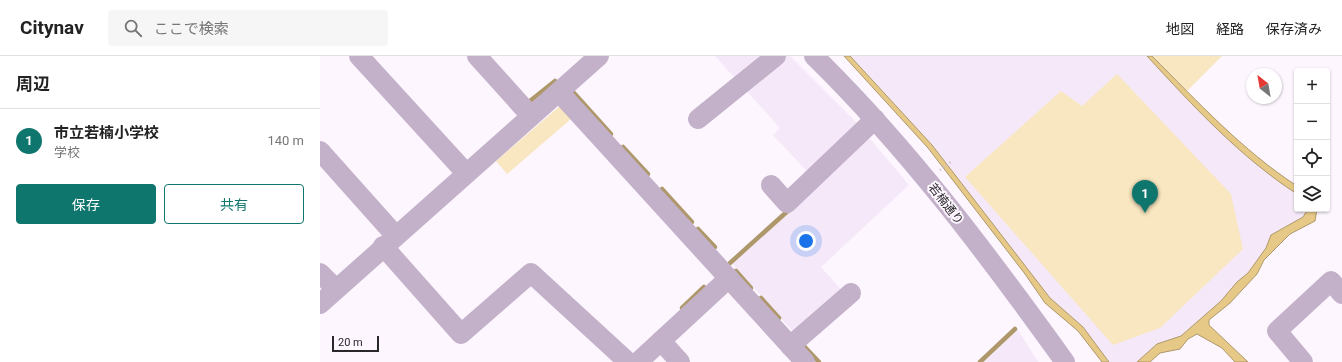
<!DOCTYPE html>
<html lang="ja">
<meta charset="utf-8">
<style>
body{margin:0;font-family:Roboto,"Noto Sans JP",sans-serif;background:#f6f6f6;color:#222}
.controls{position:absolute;right:12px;top:12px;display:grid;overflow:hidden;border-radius:4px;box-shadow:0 1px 3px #0004}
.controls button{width:36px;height:36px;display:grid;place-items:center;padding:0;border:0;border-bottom:1px solid #e0e0e0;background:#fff;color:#222;font:20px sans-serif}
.compass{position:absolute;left:926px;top:12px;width:36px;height:36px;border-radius:50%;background:#fff;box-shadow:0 1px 3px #0004;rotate:329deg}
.scale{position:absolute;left:12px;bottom:10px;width:47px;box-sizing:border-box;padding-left:4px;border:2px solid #2a272b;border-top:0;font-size:11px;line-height:14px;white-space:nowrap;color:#2a272b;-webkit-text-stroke:3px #fdf6ff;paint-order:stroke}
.you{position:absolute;left:486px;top:185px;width:14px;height:14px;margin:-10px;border:3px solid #fff;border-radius:50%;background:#1a73e8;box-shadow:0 0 0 6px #1a73e833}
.badge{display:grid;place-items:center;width:26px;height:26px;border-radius:50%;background:#0f766e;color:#fff;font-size:13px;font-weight:700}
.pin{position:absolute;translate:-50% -33px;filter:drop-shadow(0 1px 2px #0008)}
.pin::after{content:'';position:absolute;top:21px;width:14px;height:12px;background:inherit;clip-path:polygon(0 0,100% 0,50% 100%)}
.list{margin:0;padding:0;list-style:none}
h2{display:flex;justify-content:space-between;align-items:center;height:52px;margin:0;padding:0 16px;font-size:17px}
h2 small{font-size:13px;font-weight:400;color:#767676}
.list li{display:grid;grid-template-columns:26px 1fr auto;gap:12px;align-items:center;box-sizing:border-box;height:64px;padding:0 16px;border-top:1px solid #e0e0e0}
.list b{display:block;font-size:15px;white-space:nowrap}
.list p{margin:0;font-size:13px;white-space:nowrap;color:#767676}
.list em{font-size:13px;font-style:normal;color:#767676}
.actions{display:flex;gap:8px;padding:12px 16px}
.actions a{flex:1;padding:9px 0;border:1px solid #0f766e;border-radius:4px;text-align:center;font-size:14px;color:#0f766e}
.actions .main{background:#0f766e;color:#fff}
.icon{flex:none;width:22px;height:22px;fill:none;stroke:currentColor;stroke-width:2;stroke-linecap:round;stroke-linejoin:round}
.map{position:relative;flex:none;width:1022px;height:306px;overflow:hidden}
header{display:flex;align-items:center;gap:24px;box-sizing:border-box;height:56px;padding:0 20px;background:#fff;border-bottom:1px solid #e0e0e0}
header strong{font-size:19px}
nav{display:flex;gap:22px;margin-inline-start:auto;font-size:14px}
.search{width:280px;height:36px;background:#f6f6f6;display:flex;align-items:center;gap:10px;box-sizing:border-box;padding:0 14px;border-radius:4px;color:#767676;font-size:15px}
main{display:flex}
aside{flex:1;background:#fff}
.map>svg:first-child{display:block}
.built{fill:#f5e8f9}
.green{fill:#f8e7c0}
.water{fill:#e6c987;stroke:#ae986b}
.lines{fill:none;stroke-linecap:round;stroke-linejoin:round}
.stream{stroke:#ae986b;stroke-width:4.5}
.path{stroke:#bcb6be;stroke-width:2.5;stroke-dasharray:1 3;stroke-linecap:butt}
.minor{stroke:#c3b0c9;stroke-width:20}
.labels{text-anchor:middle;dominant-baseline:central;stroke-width:4;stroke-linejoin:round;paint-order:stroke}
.street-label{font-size:12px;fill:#2a272b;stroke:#fdf6ff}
</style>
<header>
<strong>Citynav</strong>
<div class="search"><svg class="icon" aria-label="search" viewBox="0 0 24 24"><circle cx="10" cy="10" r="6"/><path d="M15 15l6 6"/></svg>ここで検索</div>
<nav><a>地図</a><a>経路</a><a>保存済み</a></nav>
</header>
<main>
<aside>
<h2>周辺<small></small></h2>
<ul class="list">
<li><span class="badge">1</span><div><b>市立若楠小学校</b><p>学校</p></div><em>140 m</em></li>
</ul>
<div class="actions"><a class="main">保存</a><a>共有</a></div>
</aside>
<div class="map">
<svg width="1022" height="306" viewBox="0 0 1022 306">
<rect width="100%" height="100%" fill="#fdf6ff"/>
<g class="built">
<path d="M395 0H470L535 65 589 129 501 211 524 237 476 279 410 205 497 126 453 79 460 72Z"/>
<path d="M530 0H827L867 43 911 86 961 127 977 138V153H988L983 161 951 179 946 192 928 217 917 226 901 245 861 280 837 288 817 306H789L763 271 730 242 612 89Z"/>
<path d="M698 274 718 306H664Z"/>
</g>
<g class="green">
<path d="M833 0H902L867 35Z"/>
<path d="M797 18 911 138 923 193 840 272 793 289 645 121 741 35 762 50Z"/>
<path d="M240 50 251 63 187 118 176 105Z"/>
</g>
<g class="water">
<path d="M524 0H530L612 89 730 242 763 271 789 306H782L758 275 725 247 705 218 608 92Z"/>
<path d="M827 0H832C877 45 923 95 977 130V138C920 101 873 50 827 0Z"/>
<path d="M988 153H997L995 165 970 178 944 204 937 218 910 247 889 264V269L928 306H915L902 292 877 278 868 283 860 293 840 297 830 306H817L837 288 861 280 901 245 917 226 928 217 946 192 951 179 983 161Z"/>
</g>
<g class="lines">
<g class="stream">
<path d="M254 37 291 78"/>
<path d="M210 45 235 25"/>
<path d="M303 91 328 118"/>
<path d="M342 133 372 166"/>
<path d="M378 173 395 191"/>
<path d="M410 207 471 152"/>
<path d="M416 215 431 232"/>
<path d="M441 242 459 262"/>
<path d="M362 252 384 231"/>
<path d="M482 288 499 306"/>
<path d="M660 306 695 273"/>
</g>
<path class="path" d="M620 114 632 105"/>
<g class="minor">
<path d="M39 0 146 117"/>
<path d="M157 0 211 60"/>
<path d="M494 0C589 93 668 199 745 306"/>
<path d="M239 36 485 306"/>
<path d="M378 63 456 0"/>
<path d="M0 95 75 179"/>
<path d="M451 129 467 147 555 63"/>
<path d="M63 190 141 278 211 217 308 306"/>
<path d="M0 217 16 233"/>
<path d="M0 248 279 0"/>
<path d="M341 285 360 306"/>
<path d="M470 290 531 237"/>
<path d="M318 306 409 222"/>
<path d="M983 306 957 275 1011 225 1022 238"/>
</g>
</g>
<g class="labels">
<g class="street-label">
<text transform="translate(626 148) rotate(52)">若楠通り</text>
</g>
</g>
</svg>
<div class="controls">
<button>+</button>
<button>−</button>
<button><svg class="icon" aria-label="locate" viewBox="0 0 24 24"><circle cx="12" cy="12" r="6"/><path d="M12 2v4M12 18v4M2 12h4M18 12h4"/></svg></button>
<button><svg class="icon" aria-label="layers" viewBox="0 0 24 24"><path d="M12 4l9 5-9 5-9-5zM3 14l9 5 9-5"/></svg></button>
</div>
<svg class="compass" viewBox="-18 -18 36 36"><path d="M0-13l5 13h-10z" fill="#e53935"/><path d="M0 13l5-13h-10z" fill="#767676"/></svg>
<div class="scale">20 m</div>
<div class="you"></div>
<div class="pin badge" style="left:825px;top:157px">1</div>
</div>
</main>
